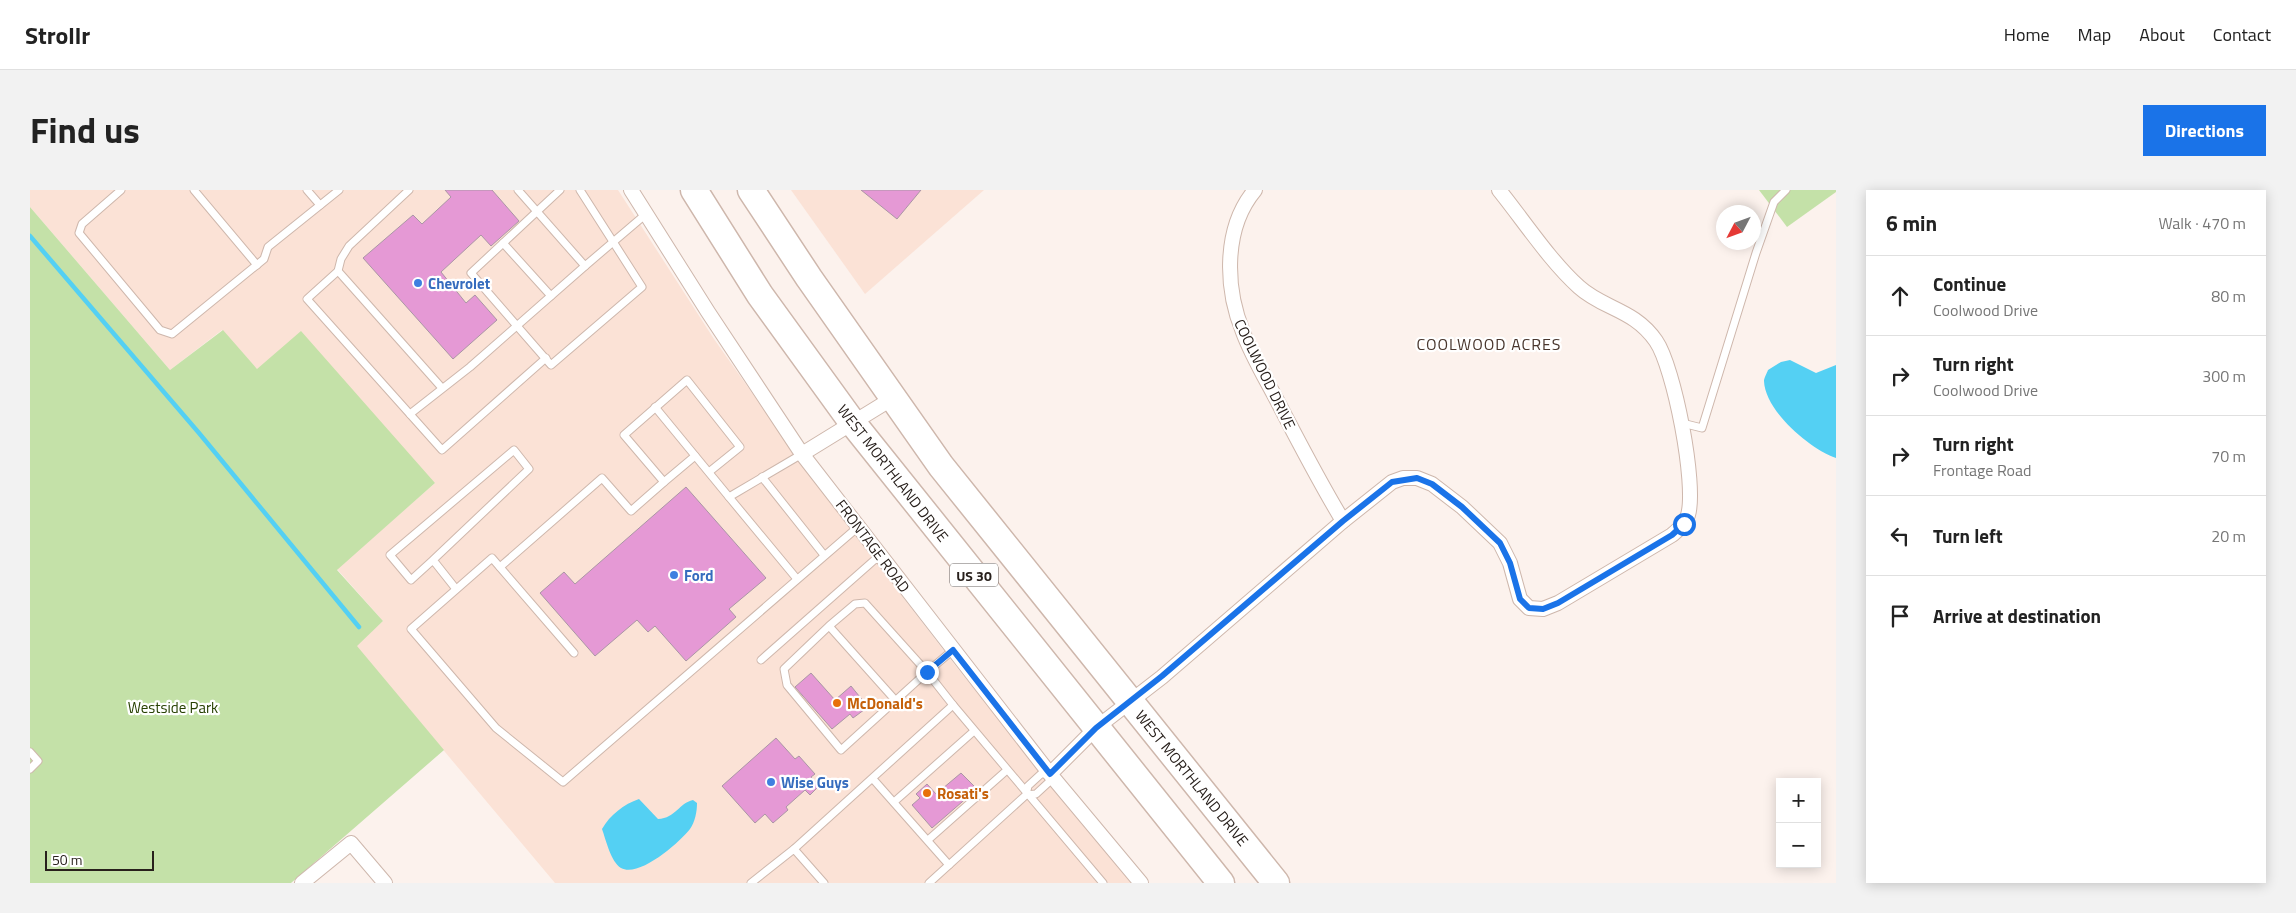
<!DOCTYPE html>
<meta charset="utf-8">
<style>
body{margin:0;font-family:"Titillium Web",sans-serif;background:#f2f2f2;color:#222}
.controls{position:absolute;right:15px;bottom:15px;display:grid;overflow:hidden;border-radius:0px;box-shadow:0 2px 12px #0003}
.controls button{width:45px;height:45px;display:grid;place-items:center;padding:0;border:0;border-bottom:1px solid #e0e0e0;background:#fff;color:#222;font:25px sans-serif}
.compass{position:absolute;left:1686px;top:15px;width:45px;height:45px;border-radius:50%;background:#fff;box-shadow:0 2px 12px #0003;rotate:229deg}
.scale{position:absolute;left:15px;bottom:12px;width:109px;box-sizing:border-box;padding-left:5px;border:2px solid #28201c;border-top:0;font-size:14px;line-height:18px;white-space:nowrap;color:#28201c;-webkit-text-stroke:4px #fff;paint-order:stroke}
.stop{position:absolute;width:15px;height:15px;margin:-11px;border:4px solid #1a73e8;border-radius:50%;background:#fff}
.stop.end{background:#1a73e8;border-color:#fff;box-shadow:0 1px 5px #0008}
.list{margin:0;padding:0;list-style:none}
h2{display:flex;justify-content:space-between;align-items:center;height:65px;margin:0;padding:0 20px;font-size:21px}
h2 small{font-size:16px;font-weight:400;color:#767676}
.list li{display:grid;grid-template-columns:32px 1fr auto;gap:15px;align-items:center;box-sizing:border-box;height:80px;padding:0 20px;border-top:1px solid #e0e0e0}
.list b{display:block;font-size:19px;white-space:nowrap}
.list p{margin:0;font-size:16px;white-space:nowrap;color:#767676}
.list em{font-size:16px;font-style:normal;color:#767676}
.icon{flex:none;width:28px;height:28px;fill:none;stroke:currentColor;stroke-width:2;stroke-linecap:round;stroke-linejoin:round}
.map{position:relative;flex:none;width:1806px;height:693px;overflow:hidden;border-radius:0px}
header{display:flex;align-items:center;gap:30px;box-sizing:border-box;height:70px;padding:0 25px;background:#fff;border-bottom:1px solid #e0e0e0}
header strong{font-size:24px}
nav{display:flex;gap:28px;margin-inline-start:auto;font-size:18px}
.intro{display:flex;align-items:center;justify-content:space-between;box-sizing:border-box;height:120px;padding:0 30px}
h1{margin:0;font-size:35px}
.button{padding:12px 22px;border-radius:0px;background:#1a73e8;color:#fff;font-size:18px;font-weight:700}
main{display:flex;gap:30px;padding:0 30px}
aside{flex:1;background:#fff;border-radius:0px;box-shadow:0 2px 12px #0003}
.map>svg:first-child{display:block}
.built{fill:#fbe2d6}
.green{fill:#c4e1a8}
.water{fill:#54d0f3}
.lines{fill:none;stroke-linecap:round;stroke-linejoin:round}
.stream{stroke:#54d0f3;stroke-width:4.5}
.building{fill:#e599d5;stroke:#aa96a5}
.lane-casing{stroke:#ceb7ac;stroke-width:9}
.street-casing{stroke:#ceb7ac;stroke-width:16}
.highway-casing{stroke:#ceb7ac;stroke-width:29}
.lane{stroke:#fff;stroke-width:7}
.street{stroke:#fff;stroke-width:14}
.highway{stroke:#fff;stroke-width:26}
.route{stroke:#1a73e8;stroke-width:6}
.shop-dot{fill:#3f7fe0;stroke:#fff;stroke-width:2}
.food-dot{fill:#e8710a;stroke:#fff;stroke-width:2}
.labels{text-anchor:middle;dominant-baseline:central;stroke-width:4.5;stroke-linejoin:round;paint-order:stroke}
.shield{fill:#fff;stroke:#686360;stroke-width:1}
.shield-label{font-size:14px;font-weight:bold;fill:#28201c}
.shop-label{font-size:15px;font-weight:bold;fill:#366cbe;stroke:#fff;text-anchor:start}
.street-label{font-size:15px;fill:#28201c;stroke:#fff}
.food-label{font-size:15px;font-weight:bold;fill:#c56008;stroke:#fff;text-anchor:start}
.park-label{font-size:15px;fill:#274002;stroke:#fff}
.neighbourhood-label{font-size:16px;letter-spacing:1px;fill:#49362d;stroke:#fff}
</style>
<header>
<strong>Strollr</strong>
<nav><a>Home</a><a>Map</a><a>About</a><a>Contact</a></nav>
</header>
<div class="intro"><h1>Find us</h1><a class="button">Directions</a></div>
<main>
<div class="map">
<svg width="1806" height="693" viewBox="0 0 1806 693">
<rect width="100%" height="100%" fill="#fcf2ed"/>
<g class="built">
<path d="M0 0H588L684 149 786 294 928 479 1102 693H525L326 456 353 431 307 379 405 293 227 179 192 140 140 180 0 17Z"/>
<path d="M761 0H954L835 104Z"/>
</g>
<g class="green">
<path d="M1729 0H1806V2L1757 37Z"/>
<path d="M0 17 140 180 193 140 227 179 271 141 405 293 307 380 353 431 327 456 414 560 261 693H0Z"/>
</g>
<g class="water">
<path d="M1760 170 1786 183 1806 175V268C1780 259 1735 221 1734 191 1734 188 1737 183 1738 180L1751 172Z"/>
<path d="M609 609 628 629C646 628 649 613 663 610L667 613C667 622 665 632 660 639 649 653 609 688 591 678 581 672 576 650 572 639 580 625 594 614 609 609Z"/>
</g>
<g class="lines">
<path class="stream" d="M0 46 169 243 329 437"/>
</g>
<g class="building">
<path d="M415 0H462L489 31 461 56 451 45 411 82 436 113 445 105 467 130 423 169 333 68 383 25 392 34 421 7Z"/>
<path d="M831 0H891L867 29Z"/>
<path d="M656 297 736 388 699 419 706 427 656 471 625 436 618 442 607 430 565 466 510 403 534 382 545 394Z"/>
<path d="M781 483 805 510 821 496 838 517 823 528 820 524 802 539 765 497Z"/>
<path d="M746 548 765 569 769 566 785 584 781 587 789 596 780 605 775 600 756 617 758 620 743 633 735 624 725 633 692 596Z"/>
<path d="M931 583 947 599 902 638 882 615 890 608 886 604 897 594 906 604Z"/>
</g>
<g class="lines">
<defs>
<g id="lane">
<path d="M91 0 52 34 49 43 130 140 142 144 234 69 238 57 309 0"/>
<path d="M164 0 227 75"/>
<path d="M277 0 290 15"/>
<path d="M379 0 319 56 311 69 308 81 277 109 412 260 516 168"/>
<path d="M488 0 555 76 616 24"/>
<path d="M530 0 441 83 521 175 612 97 550 0"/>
<path d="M473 53 521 106"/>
<path d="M308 81 412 198"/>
<path d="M625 217 699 307"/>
<path d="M380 224 440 177 555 76"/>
<path d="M1652 233 1672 238 1726 63 1744 12 1756 0"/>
<path d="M732 287 794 365"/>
<path d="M634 292 665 266"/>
<path d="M403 370 499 279 484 260 360 365 381 390 403 370 426 399"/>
<path d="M470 377 572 288 601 321 634 292 594 245 657 190 710 257 679 282"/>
<path d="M767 389 699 307 772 264"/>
<path d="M799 436 754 479 757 495 811 560 897 482 835 413 825 414 799 436 866 511"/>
<path d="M544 463 462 368 381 439 466 538 533 592 828 337"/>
<path d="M731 470 850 365"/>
<path d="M923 515 1073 693"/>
<path d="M0 562 8 571 0 579"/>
<path d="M843 589 919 675"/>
<path d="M864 612 944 541"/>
<path d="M898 650 977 580"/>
<path d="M764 659 923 515 897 482 923 460"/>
<path d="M721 693 764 659 794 693"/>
<path d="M899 693 996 605 998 596 1011 584H1020L1019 592 1006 604 996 605"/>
</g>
<g id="street">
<path d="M601 0 678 122 772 264 1020 584 1111 693"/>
<path d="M1225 0C1193 38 1195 98 1213 142 1223 169 1239 194 1252 220 1272 258 1291 295 1313 331"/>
<path d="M772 264 863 208"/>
<path d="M1020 584 1066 538 1132 487 1313 331 1362 292 1373 288H1387L1402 294 1432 317 1470 353 1480 373 1490 409 1499 418 1513 419 1528 413 1642 345C1649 339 1655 334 1658 325 1667 295 1644 177 1626 151 1604 119 1573 119 1549 97 1520 71 1494 31 1469 0"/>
<path d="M272 693 321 653 355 693"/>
</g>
<g id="highway">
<path d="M664 0 730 105 822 232 1191 693"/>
<path d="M721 0 779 88 911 276 1246 693"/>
</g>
</defs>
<use href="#lane" class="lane-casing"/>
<use href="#street" class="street-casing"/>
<use href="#highway" class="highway-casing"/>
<use href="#lane" class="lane"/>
<use href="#street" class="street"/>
<use href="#highway" class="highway"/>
</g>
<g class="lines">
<path class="route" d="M897 482 923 460 1020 584 1066 538 1132 486 1313 331 1362 292 1387 288 1402 294 1432 317 1470 353 1480 373 1490 409 1499 418 1513 419 1528 413 1642 345 1654 334"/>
</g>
<g class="shop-dot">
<circle cx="388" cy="93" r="5"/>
<circle cx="644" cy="385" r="5"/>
<circle cx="741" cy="592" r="5"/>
</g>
<g class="food-dot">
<circle cx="807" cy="513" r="5"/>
<circle cx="897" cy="603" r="5"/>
</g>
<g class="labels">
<rect class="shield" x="920" y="373.5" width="48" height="23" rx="4"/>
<g class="shield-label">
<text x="944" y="385">US 30</text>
</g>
<g class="shop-label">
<text x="398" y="93">Chevrolet</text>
<text x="654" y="385">Ford</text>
<text x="751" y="592">Wise Guys</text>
</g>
<g class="street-label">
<text transform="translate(1235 184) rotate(64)">COOLWOOD DRIVE</text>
<text transform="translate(863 283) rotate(52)">WEST MORTHLAND DRIVE</text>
<text transform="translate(843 356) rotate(53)">FRONTAGE ROAD</text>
<text transform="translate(1162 588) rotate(51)">WEST MORTHLAND DRIVE</text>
</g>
<g class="food-label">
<text x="817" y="513">McDonald's</text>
<text x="907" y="603">Rosati's</text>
</g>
<g class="park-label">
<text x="143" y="517">Westside Park</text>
</g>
<g class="neighbourhood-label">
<text x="1459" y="154">COOLWOOD ACRES</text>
</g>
</g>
</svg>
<div class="controls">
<button>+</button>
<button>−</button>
</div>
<svg class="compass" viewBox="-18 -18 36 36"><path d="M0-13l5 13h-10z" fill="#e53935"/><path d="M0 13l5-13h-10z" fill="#767676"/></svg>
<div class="scale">50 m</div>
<div class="stop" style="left:1654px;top:334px"></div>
<div class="stop end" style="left:897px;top:482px"></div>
</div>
<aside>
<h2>6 min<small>Walk · 470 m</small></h2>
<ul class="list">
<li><svg class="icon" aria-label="ahead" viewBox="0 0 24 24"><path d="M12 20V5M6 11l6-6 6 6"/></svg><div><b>Continue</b><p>Coolwood Drive</p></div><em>80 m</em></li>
<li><svg class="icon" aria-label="right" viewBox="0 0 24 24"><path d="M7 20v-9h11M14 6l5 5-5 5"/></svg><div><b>Turn right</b><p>Coolwood Drive</p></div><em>300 m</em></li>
<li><svg class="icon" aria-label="right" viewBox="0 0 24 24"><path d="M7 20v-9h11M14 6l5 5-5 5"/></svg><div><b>Turn right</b><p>Frontage Road</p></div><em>70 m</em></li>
<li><svg class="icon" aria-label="left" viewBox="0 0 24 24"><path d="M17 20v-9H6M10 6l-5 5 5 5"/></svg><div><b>Turn left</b></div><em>20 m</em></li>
<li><svg class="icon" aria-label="arrive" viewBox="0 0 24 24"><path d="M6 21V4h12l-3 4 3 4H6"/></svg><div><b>Arrive at destination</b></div></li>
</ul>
</aside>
</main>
